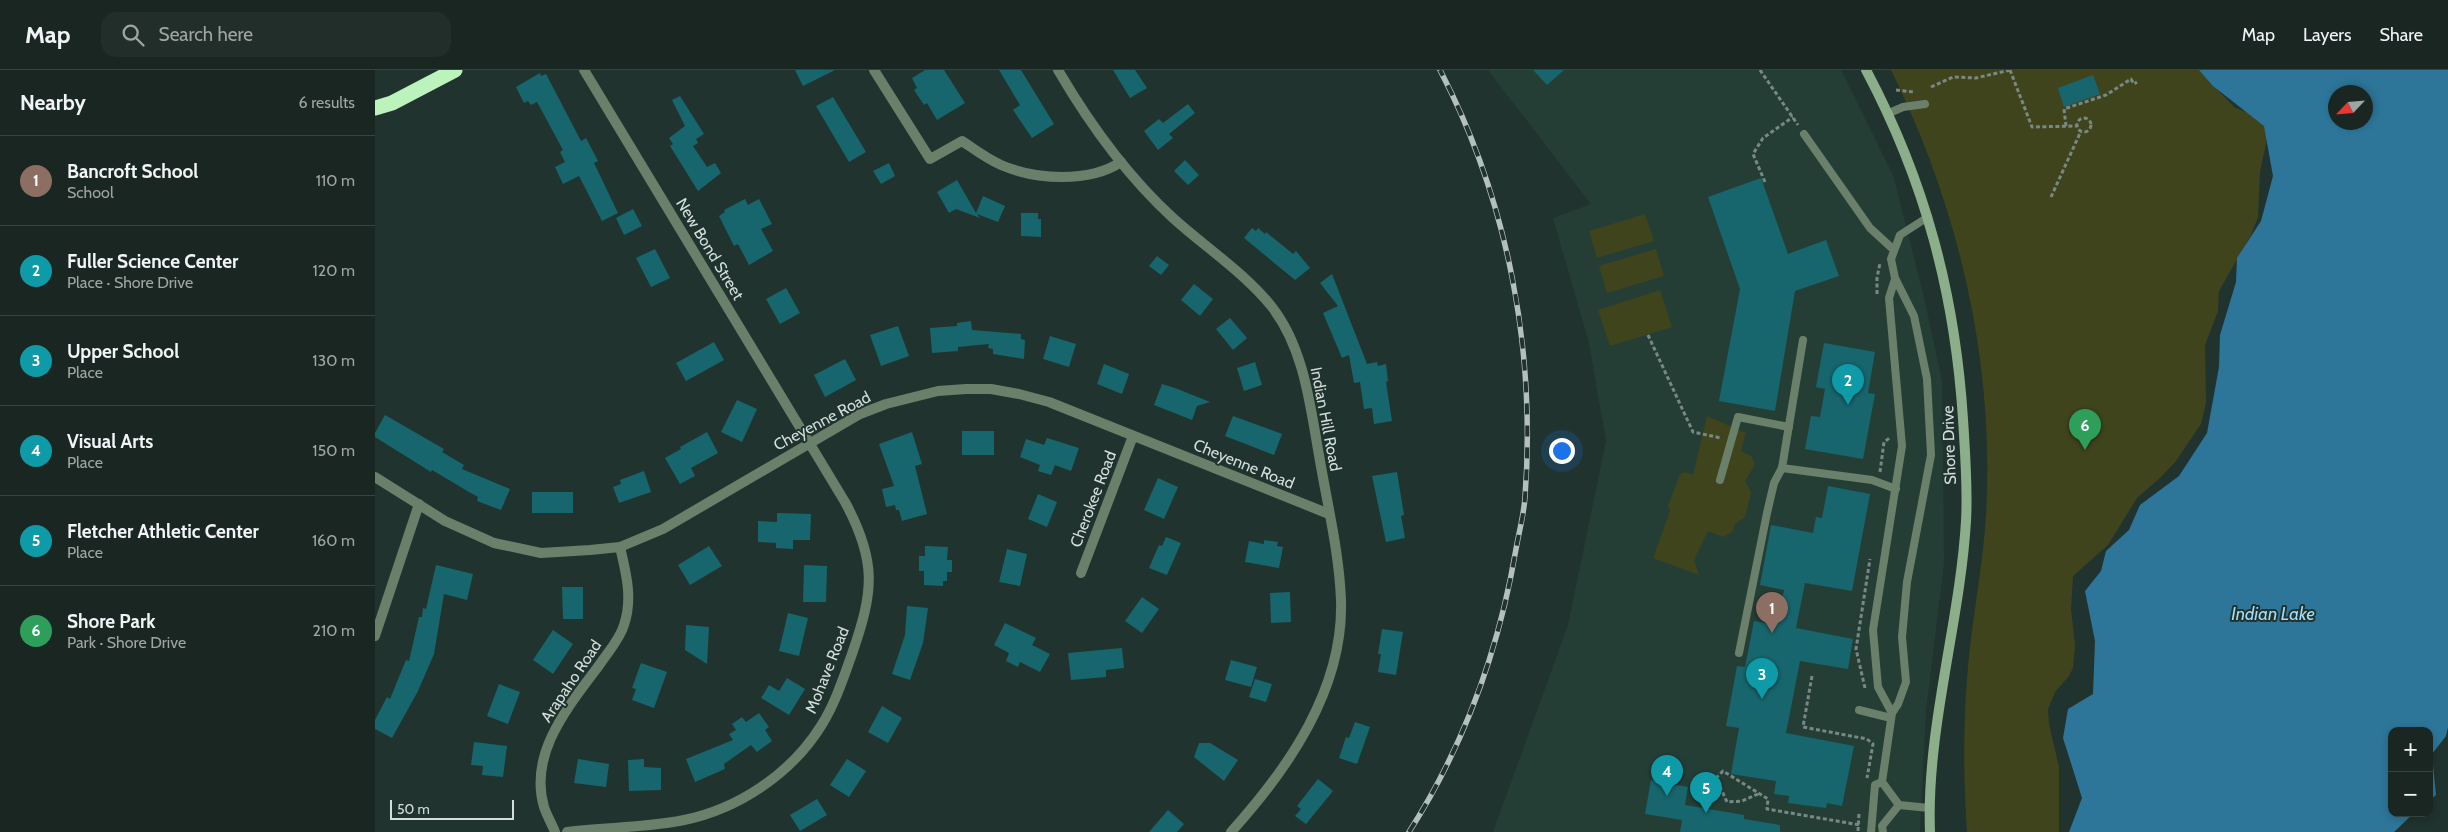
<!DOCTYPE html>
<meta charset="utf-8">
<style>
body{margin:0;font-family:Cabin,sans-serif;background:#222e2a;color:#f1f3f6}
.controls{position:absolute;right:15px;bottom:15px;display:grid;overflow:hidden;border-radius:10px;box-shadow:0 2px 8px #0003}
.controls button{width:45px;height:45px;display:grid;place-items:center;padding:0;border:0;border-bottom:1px solid #374340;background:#192622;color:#f1f3f6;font:25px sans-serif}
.compass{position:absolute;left:1953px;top:15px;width:45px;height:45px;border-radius:50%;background:#192622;box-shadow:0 2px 8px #0003;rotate:244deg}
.scale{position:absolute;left:15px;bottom:12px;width:124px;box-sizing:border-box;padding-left:5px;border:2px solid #d3dedb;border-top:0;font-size:14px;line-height:18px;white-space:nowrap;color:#d3dedb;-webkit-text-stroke:4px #21332e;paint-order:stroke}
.you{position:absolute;left:1186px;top:380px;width:18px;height:18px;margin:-12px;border:4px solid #fff;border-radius:50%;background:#1a73e8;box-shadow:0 0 0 8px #1a73e833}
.badge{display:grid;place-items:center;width:32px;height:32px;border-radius:50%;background:#eb8dfb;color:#fff;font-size:16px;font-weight:700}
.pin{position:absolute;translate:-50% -41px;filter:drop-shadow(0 1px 2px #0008)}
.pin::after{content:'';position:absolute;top:26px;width:18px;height:15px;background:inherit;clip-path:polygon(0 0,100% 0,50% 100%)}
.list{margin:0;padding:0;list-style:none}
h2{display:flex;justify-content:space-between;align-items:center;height:65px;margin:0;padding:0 20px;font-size:21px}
h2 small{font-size:16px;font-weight:400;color:#9fa5a5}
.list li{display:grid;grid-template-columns:32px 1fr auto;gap:15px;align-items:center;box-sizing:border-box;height:90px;padding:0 20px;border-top:1px solid #374340}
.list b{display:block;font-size:19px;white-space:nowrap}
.list p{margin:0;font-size:16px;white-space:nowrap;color:#9fa5a5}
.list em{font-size:16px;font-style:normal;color:#9fa5a5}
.icon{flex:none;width:28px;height:28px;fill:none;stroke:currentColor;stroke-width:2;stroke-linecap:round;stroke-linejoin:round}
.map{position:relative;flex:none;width:2073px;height:762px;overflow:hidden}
header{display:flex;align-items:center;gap:30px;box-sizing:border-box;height:70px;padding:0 25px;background:#192622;border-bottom:1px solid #374340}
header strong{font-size:24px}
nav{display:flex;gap:28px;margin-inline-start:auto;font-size:18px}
.search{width:350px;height:45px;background:#222e2a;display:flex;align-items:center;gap:12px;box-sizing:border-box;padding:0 18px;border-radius:15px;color:#9fa5a5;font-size:19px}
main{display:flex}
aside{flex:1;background:#192622}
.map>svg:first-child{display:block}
.built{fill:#243e36}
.green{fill:#3f441d}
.water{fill:#2d769a;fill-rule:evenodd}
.building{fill:#17666d}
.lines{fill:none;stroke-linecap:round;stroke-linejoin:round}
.path{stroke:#798884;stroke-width:3;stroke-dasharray:4 2.5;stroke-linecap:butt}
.lane{stroke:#6b806b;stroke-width:8}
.street{stroke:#6b806b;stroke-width:10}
.secondary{stroke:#8cae8b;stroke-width:10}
.highway{stroke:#bcf2bc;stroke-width:15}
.rail-casing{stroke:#b4c0bd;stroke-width:5.5}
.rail{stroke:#21332e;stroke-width:4;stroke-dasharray:11;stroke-linecap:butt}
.labels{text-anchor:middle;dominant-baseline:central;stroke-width:4;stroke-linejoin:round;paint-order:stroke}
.street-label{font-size:16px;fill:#d3dedb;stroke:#21332e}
.water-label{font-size:18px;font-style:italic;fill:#a5ddfd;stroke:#21332e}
</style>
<header>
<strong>Map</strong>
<div class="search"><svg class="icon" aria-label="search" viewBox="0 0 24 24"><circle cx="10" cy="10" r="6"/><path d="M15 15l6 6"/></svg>Search here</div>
<nav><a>Map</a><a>Layers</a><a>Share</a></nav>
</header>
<main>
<aside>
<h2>Nearby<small>6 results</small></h2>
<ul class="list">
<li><span class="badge" style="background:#8d6e63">1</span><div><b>Bancroft School</b><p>School</p></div><em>110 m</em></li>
<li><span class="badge" style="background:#0f9aa8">2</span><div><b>Fuller Science Center</b><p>Place · Shore Drive</p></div><em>120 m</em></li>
<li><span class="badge" style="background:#0f9aa8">3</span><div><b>Upper School</b><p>Place</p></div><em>130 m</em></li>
<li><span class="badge" style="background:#0f9aa8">4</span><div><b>Visual Arts</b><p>Place</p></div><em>150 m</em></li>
<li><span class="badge" style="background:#0f9aa8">5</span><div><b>Fletcher Athletic Center</b><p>Place</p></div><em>160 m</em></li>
<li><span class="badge" style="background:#2e9e5b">6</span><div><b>Shore Park</b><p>Park · Shore Drive</p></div><em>210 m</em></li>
</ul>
</aside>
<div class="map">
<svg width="2073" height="762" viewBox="0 0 2073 762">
<rect width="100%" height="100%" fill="#21332e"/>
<path class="built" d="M1113 0H1466L1468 4 1518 105 1549 227 1567 311 1569 492 1551 641 1545 762H1118L1193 555 1231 371 1214 273 1178 148 1216 134Z"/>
<g class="green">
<path d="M1516 0H1824L1859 37 1890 50 1892 69 1885 102 1883 147 1876 165 1844 221 1843 241 1830 275 1831 333 1826 354 1801 391 1786 407 1762 428 1733 475 1698 506 1696 539 1700 575 1698 598 1694 606 1680 622 1673 639 1674 654 1684 697V762H1592C1588 703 1588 645 1594 586 1599 539 1608 493 1611 446 1620 292 1584 138 1516 0Z"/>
<path d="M1270 144 1279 171 1222 188 1214 161Z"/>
<path d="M1281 179 1289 206 1232 223 1224 196Z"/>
<path d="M1285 220 1297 257 1235 276 1223 240Z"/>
<path d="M1332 346 1371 363 1366 381 1376 386 1380 394 1370 411 1376 422 1370 447 1360 454 1357 462 1348 467 1333 461 1319 490 1324 505 1278 488 1295 441 1293 436 1305 404 1310 402 1318 405Z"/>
</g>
<path class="water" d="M1824 0H2073V657L2071 666 2057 684 2061 725 2054 731V661H2017V743H2039L2019 762H1694L1707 728 1688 668 1693 639 1718 624 1720 571 1710 521 1726 501 1731 481 1754 460 1765 435 1804 406 1832 363 1844 297 1845 265 1861 212 1862 188 1886 151 1898 106 1889 56 1838 16ZM1960 22H1990V52H1960Z"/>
<g class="building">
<path d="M420 0H460L428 16Z"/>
<path d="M550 0H569L590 33 562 50 552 33 549 35 539 20 542 18 537 8Z"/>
<path d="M624 0H646L679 54 657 68 638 40 645 35Z"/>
<path d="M738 0H760L772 18 755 28Z"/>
<path d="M1158 0H1189L1172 15Z"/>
<path d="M165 3 166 6 171 4 206 71 211 68 223 91 219 93 243 143 227 151 204 106 188 114 180 97 190 92 185 82 188 80 162 32 156 35 153 31 149 33 141 17Z"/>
<path d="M1718 5 1725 24 1689 37 1683 18Z"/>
<path d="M305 26 329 64 321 69 323 73 318 76 332 97 340 93 346 103 323 121 295 76 298 74 294 68 310 56 297 30Z"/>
<path d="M458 27 491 82 474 92 441 36Z"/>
<path d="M813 34 820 43 794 64 798 68 783 80 769 61 784 49 788 53Z"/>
<path d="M810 90 824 105 813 115 799 101Z"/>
<path d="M514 93 520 106 506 114 498 101Z"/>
<path d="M1386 108 1413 184 1451 170 1464 206 1420 221 1400 341 1344 331 1365 219 1333 127Z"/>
<path d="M582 110 601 143 608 126 630 136 623 152 602 144 605 148 581 139 574 143 562 122Z"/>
<path d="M370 129 373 135 384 129 397 154 386 159 398 181 374 195 363 174 359 176 344 146 350 142 349 140Z"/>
<path d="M258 139 267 156 249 165 241 148Z"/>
<path d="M646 143H663V149H666V167L646 166Z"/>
<path d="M877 158 881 161 883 158 890 164 891 162 918 184 921 181 935 198 920 210 869 168Z"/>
<path d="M280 179 295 208 276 217 261 188Z"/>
<path d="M782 186 794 195 786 205 774 196Z"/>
<path d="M957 204 992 294 1002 292 1003 296 1011 294 1013 311 1011 312 1017 351 999 354 997 338 989 339 985 312 979 313 974 285 967 288 948 243 963 236 945 213Z"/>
<path d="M819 214 838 229 825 246 806 230Z"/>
<path d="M411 218 425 243 405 254 391 229Z"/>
<path d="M855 248 872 268 858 280 841 259Z"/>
<path d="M596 251 597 260 646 264V269L650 270 649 289 618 284V279L613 278 614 274 583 277V281L557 283 555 258 582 256V253Z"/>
<path d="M523 256 534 286 506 296 495 265Z"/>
<path d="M675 266 701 274 694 297 668 289Z"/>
<path d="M339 272 349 290 311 311 301 293Z"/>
<path d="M1449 273 1500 282 1493 323 1500 324 1488 389 1430 379 1436 346 1445 347 1450 319 1441 317Z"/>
<path d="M470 289 481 310 450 327 439 305Z"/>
<path d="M880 292 887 315 869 321 862 298Z"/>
<path d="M729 294 754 304 747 324 722 314Z"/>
<path d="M787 314 800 318 835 332 822 336 817 350 779 335Z"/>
<path d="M362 330 382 339 367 372 346 362Z"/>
<path d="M10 345 69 379 67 382 89 395 87 399 135 419 126 440 102 431 103 427 94 422 57 400 56 402 0 367V363Z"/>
<path d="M858 346 907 364 899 385 850 366Z"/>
<rect x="587" y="361" width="32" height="24"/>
<path d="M332 362 343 383 316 398 320 406 305 414 290 388 306 379 305 377Z"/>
<path d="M537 362 547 394 540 396 552 444 527 451 524 440H521L520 435 511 437 507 419 519 416 504 374Z"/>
<path d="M672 368 704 378 696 401 680 395 676 405 663 401 665 395 645 387 651 369 669 375Z"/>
<path d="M269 401 276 422 244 433 238 417 246 414 245 410Z"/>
<path d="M1022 402 1029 445 1026 446 1030 468 1011 472 997 406Z"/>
<path d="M783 408 803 417 789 449 769 440Z"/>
<path d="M1453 416 1495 424 1477 521 1430 513 1421 558 1478 569 1473 599 1425 591 1411 663 1479 676 1467 736 1452 733 1451 738 1413 733 1414 726 1399 724 1401 711 1356 704 1364 658 1351 656 1362 596 1370 597 1379 551 1402 555 1409 520 1385 515 1396 455 1438 463 1441 447 1447 448Z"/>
<rect x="157" y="422" width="41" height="21"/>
<path d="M663 424 682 432 672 457 653 449Z"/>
<path d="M402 443 436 444 435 470H418V479L401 478V473L383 472V451L402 452Z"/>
<path d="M791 467 806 473 792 505 774 498 784 475 787 476Z"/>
<path d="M889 470 903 472 902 476 908 477 904 498 870 492 874 471 889 474Z"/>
<path d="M334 476 347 496 315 515 303 495Z"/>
<path d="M550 476 573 477 572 490H577V502H572V511H568V516L549 515V501H544V486H550Z"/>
<path d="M632 479 652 484 645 516 624 512Z"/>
<path d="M61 495 98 504 92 530 69 524 59 584 43 621 17 668 0 659V650L12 627 15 629 31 590 34 591 44 547H47L48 538 51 539Z"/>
<path d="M429 495 452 496 451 532H428Z"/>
<path d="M187 517H208V549H188Z"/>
<path d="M915 522 916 552 896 553 895 523Z"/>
<path d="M767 527 784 539 767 563 750 551Z"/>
<path d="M532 536 553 538 548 573 535 610 517 604 530 565Z"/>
<path d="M413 543 433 548 424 586 404 581Z"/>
<path d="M630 553 661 568 657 575 675 584 665 602 645 592 643 597 631 591 634 583 619 575Z"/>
<path d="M311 555 334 557 332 594 310 580Z"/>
<path d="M1007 559 1028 562 1021 605 1003 602 1006 584H1003Z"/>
<path d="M178 560 198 574 178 604 158 590Z"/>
<path d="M747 578 749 598 731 600V607L696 610 693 583Z"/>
<path d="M856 590 882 597 876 617 850 610Z"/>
<path d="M266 593 292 602 279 638 257 630 261 619 257 618Z"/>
<path d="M412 608 430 619 414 645 386 628 394 615 404 621Z"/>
<path d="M880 609 897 614 891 632 874 627Z"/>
<path d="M124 614 145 622 133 654 112 646Z"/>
<path d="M507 636 527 648 513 673 493 662Z"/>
<path d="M384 643 394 657 390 660 397 671 382 682 376 675 349 694 350 699 320 712 311 689 358 670 354 664 361 660 357 654 367 647 371 652Z"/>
<path d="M980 652 995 657 982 694 964 688 971 667 974 668Z"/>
<path d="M99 672 132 676 128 707 107 705 108 696 96 695Z"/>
<path d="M824 673H835L863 690 849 711 819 687Z"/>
<path d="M203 689 234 694 231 717 199 713Z"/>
<path d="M269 689V697L286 698V720L254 721 253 690Z"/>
<path d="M472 689 491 701 474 727 455 715Z"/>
<path d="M943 709 958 721 931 754 920 746 926 739 922 736Z"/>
<path d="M1276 710 1313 717 1310 735 1369 745V749L1405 755V762H1305L1307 750 1270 744Z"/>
<path d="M442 729 452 745 425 761 415 745Z"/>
<path d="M793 740 809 754 802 762H774Z"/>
</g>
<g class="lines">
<g class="path">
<path d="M1385 0 1423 55"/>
<path d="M1635 0 1657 57 1701 56"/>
<path d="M1556 17 1578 7 1601 8 1635 0"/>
<path d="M1521 20 1539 22"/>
<circle cx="1709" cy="55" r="7"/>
<path d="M1691 56 1689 39 1731 25 1756 9 1759 14 1762 12"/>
<path d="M1390 112 1378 84 1388 68 1418 47"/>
<path d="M1676 127 1706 61"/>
<path d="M1502 224V208L1505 193"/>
<path d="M1273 265 1318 362 1346 368"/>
<path d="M1505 402 1509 372 1516 367"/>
<path d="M1437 606 1428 657 1492 669 1498 674 1492 708"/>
<path d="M1490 618 1481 579 1495 489"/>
<path d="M1383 724 1367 731 1352 732 1341 708 1348 701 1393 729 1392 739 1485 755"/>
<path d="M1483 761 1484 743"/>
</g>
<g class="lane">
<path d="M1512 44 1528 37 1550 34"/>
<path d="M1429 64 1495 158 1519 180"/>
<path d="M1553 147 1525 165 1516 189 1520 208 1539 246 1552 309 1556 385 1532 512 1527 567 1531 612 1523 634 1517 643 1507 712 1524 735 1554 738"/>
<path d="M1428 270 1407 398 1497 410 1521 419"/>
<path d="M1345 410 1363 347 1414 357"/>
<path d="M1364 583 1392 443 1399 413 1407 398"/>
<path d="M1484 640 1516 648"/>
<path d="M1517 643 1503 617 1498 560 1527 376 1514 228 1520 209"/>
<path d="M1496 762 1500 715 1507 712"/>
<path d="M1508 762 1507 756 1524 735"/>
</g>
<g class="street">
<path d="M499 0 555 89 587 71C599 79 612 89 626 95 661 110 714 113 746 92"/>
<path d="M683 0C714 53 752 106 798 148 830 177 870 203 897 237 929 278 935 335 944 385 952 433 964 481 966 530 969 619 913 699 856 762"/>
<path d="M0 407 70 451 119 473 166 483 215 480 245 477 288 459 485 344 511 334 563 321 591 319H616L644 324 674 332 954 444"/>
<path d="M706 503 758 366"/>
<path d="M0 566 44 434"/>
<path d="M180 762C177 754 172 746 169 737 153 682 195 635 225 594 233 582 245 569 249 555 258 528 251 503 245 477"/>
<path d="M192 762C230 757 271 758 309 750 363 739 416 704 446 656 460 634 468 609 477 584 499 521 502 491 470 432L209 0"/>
</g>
<path class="secondary" d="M1491 0C1550 111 1580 224 1588 349 1590 382 1593 417 1591 451 1585 553 1551 659 1555 762"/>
<path class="highway" d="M0 38 17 33 80 0"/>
<defs>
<path id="rail" d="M1034 762C1089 676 1124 579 1141 479 1144 462 1149 444 1150 427 1161 280 1133 131 1065 0"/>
</defs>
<use href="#rail" class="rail-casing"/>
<use href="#rail" class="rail"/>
</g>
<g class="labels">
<g class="street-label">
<text transform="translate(335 179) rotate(59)">New Bond Street</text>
<text transform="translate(951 349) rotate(79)">Indian Hill Road</text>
<text transform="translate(447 351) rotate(-28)">Cheyenne Road</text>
<text transform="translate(1574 375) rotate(-92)">Shore Drive</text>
<text transform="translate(869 394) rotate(22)">Cheyenne Road</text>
<text transform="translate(718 429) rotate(-69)">Cherokee Road</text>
<text transform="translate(452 600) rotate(-68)">Mohave Road</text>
<text transform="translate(196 611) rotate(-56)">Arapaho Road</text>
</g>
<g class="water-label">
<text x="1898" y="544">Indian Lake</text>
</g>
</g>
</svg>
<div class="controls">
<button>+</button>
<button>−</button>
</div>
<svg class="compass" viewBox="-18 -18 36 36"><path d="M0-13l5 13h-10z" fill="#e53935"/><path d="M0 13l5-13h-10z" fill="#9fa5a5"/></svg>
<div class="scale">50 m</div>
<div class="you"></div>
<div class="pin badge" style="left:1397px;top:563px;background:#8d6e63">1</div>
<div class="pin badge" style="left:1473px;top:335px;background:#0f9aa8">2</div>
<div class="pin badge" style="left:1387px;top:629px;background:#0f9aa8">3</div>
<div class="pin badge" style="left:1292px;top:726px;background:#0f9aa8">4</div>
<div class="pin badge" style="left:1331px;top:743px;background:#0f9aa8">5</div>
<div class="pin badge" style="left:1710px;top:380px;background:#2e9e5b">6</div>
</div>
</main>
